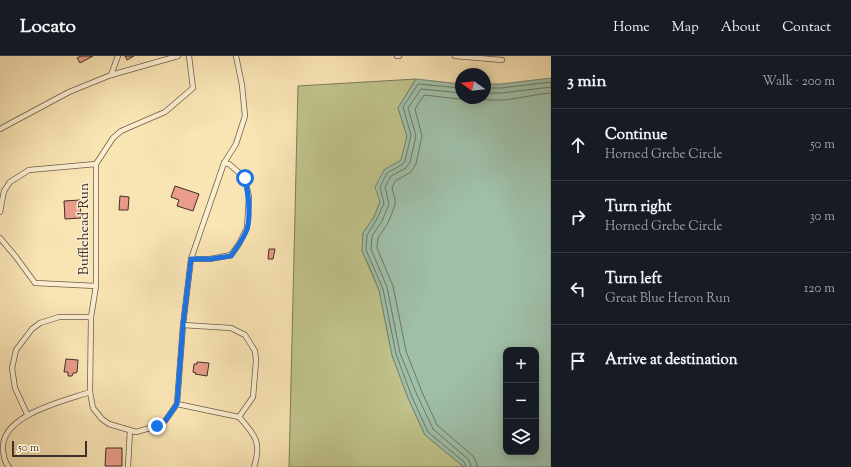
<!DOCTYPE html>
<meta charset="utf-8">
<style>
body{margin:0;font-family:"Sorts Mill Goudy",serif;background:#20242c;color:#f1f3f6}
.controls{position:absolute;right:12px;bottom:12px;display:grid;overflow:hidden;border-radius:8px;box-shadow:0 2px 10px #0003}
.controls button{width:36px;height:36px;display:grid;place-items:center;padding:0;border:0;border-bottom:1px solid #363941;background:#171b24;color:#f1f3f6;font:20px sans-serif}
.compass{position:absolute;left:455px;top:12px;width:36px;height:36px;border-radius:50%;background:#171b24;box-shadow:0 2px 10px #0003;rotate:285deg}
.scale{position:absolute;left:12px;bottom:10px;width:75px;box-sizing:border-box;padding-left:4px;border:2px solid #3c3029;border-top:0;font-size:11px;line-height:14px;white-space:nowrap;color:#3c3029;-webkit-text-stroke:3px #fbedce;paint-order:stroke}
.stop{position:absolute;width:12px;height:12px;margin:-9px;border:3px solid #1a73e8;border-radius:50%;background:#fff}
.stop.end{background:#1a73e8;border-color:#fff;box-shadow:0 1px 4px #0008}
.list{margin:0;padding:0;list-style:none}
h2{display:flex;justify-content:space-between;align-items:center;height:52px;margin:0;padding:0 16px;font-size:17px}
h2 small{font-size:13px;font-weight:400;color:#9ea1a6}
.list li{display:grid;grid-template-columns:26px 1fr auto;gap:12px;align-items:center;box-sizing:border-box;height:72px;padding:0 16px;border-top:1px solid #363941}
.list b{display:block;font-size:15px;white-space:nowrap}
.list p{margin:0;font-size:13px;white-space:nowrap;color:#9ea1a6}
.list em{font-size:13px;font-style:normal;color:#9ea1a6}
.icon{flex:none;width:22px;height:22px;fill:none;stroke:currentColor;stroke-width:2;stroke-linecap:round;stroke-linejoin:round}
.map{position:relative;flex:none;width:551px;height:411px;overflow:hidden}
header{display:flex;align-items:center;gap:24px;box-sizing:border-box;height:56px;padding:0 20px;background:#171b24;border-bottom:1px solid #363941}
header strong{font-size:19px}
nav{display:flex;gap:22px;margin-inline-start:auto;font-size:14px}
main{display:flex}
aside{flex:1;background:#171b24}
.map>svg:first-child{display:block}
.green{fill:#c0c38b;stroke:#7e7a5a}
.water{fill:#9fbfa8;stroke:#778675;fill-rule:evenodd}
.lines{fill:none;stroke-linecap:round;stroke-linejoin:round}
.shore{stroke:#6e7868;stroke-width:1}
.building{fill:#e99c8a;stroke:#3c3029}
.lane-casing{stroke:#6b5d4c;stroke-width:6}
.lane{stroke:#fbedce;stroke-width:4.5}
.route{stroke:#1a73e8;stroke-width:5}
.labels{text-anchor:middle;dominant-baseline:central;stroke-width:3;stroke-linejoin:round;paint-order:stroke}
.street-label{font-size:14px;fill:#3c3029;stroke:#fbedce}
</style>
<header>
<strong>Locato</strong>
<nav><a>Home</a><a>Map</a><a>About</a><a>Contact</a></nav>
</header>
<main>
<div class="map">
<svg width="551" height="411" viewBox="0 0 551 411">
<rect width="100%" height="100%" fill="#f9e4b4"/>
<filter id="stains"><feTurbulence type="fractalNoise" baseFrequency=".005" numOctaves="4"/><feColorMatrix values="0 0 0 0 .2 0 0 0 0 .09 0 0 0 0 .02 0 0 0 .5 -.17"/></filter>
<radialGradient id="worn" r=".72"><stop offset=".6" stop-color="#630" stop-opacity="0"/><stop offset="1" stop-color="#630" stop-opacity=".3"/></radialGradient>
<path class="green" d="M416 23 398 52 407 80 401 105 384 114 380 146 374 161 363 177 362 195 379 234 392 299 408 342 425 379 464 411H289L298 30Z"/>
<path class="water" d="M551 22V411H464L425 379 408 342 392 299 379 234 370 212 362 195 363 177 374 161 380 146 375 131 384 114 401 104 407 80 398 52 416 23 461 28V42H485V28H501ZM506 294H536V396H506Z"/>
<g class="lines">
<g class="shore">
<path d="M461 32 418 28 403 51 411 79 405 105 403 108 387 117 380 131 384 147 377 163 367 179 366 194 383 233 396 298 412 341 428 376 464 406 466 411"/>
<path d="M485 32H501L551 26"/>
<path d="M461 37 421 33 408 52 416 80 410 106 406 112 391 120 385 131 389 148 382 165 372 180 371 193 387 231 400 297 417 339 433 373 468 403 470 407 471 411"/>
<path d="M485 37H502L551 31"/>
<path d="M465 42 459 43 424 39 415 53 422 80 416 108 411 116 395 125 392 132 395 143V149L388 167 378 182 377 192 393 230 406 295 422 336 437 369 473 400 476 405 477 411"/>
<path d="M480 42C500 49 530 38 551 37"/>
</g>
</g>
<g class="building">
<path d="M81 0H93L80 7 77 2Z"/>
<path d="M125 0H134L127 4Z"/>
<path d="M175 130 199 138 193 155 177 150 179 144 171 141Z"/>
<path d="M120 140 129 141 128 154H119Z"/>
<path d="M80 144 81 162 65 163 64 145Z"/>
<path d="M269 193H275L273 203H268Z"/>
<path d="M66 303 78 304 77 316 76 317H73L72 320H68V316H64Z"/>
<path d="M197 306 209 307 207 320 195 318 196 317 193 316 194 308H197Z"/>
<path d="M106 392H122V410H105Z"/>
</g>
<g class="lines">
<defs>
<g id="lane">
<path d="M189 0 193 32 165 56 121 75 113 82 96 108V230L91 261 90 336 93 352 102 363 109 368 136 376 157 370 165 365 177 348 183 269 191 203 224 107 236 88 245 60 242 29 236 0"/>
<path d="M397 0H399"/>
<path d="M455 0 502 4"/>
<path d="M111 19 118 0"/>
<path d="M0 73 69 36 111 19 178 0"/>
<path d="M0 156 4 135 10 126 29 114 96 108"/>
<path d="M0 182 16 201 35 227 96 230"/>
<path d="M191 203H210L231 199 239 188 247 172 249 141 245 122 229 108 224 107"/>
<path d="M183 269 231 272 245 279 255 295 256 305 253 341 239 361"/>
<path d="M177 348 239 361"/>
<path d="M27 358 15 332 12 312 16 294 32 273 40 267 59 261H91"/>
<path d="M239 361C255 379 262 386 254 411"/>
<path d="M9 411C4 405 4 401 3 394 0 359 64 345 90 336"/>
<path d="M128 411 130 374"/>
</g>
</defs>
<use href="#lane" class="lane-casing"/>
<use href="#lane" class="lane"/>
</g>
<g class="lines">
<path class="route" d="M157 370 165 365 177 348 183 269 191 203H210L231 200C237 191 244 182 247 173 251 159 248 136 245 122"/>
</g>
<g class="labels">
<g class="street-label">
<text transform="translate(85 173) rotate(-90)">Bufflehead Run</text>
</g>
</g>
<rect width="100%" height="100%" filter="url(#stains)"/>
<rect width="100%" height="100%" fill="url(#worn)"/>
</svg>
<div class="controls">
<button>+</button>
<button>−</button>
<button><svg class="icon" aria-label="layers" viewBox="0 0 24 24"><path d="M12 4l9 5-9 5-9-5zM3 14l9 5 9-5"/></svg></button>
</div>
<svg class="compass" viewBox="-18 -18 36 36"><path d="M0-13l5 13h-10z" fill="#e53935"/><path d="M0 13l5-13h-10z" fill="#9ea1a6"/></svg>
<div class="scale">50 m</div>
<div class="stop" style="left:245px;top:122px"></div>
<div class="stop end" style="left:157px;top:370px"></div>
</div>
<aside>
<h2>3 min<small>Walk · 200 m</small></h2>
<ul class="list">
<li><svg class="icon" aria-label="ahead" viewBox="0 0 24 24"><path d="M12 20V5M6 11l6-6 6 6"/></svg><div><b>Continue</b><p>Horned Grebe Circle</p></div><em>50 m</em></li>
<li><svg class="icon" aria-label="right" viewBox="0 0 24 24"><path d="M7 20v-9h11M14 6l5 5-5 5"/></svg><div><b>Turn right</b><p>Horned Grebe Circle</p></div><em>30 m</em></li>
<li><svg class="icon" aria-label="left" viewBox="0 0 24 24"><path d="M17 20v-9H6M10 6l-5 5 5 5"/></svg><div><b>Turn left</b><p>Great Blue Heron Run</p></div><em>120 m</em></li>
<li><svg class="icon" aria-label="arrive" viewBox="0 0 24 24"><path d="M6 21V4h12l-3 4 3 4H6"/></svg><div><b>Arrive at destination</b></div></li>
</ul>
</aside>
</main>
